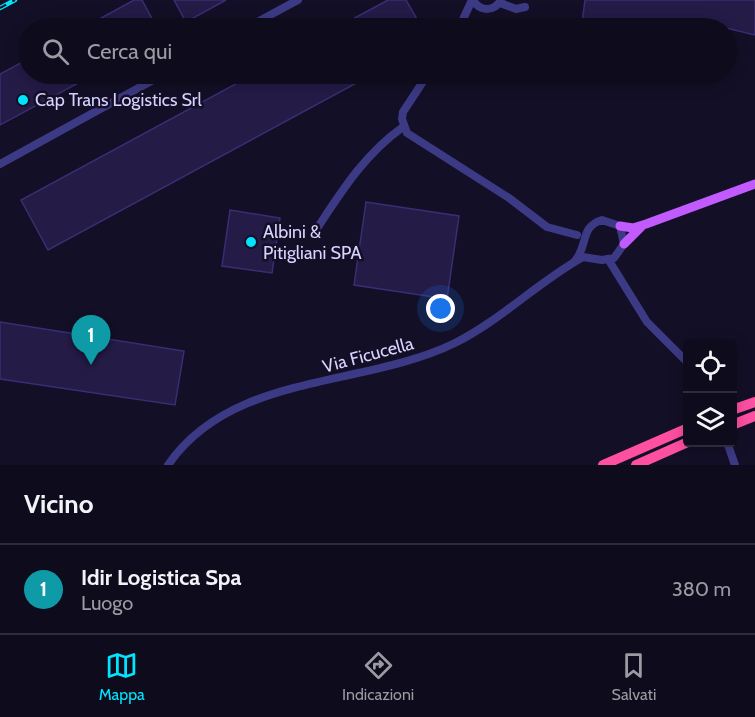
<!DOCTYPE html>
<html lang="it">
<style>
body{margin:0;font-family:Cabin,sans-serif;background:#1c1929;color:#f1f3f6}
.controls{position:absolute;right:18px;bottom:18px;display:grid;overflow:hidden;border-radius:6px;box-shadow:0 3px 15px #0003}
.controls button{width:54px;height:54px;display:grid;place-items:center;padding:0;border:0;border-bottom:2px solid #2e2b3b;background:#0e0b1c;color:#f1f3f6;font:30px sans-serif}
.you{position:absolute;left:441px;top:309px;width:21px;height:21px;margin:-15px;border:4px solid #fff;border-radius:50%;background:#1a73e8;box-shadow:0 0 0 9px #1a73e833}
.badge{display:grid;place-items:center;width:39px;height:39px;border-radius:50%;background:#00e5ff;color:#fff;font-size:20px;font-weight:700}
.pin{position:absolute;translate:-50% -50px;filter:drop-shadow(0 2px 3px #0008)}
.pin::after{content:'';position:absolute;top:32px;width:21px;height:18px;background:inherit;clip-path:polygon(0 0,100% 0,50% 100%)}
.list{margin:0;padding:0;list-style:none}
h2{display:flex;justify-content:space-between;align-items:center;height:78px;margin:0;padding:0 24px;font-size:26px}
h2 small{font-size:20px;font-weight:400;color:#9b9ba3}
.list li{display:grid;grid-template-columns:39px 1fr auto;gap:18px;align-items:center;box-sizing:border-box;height:90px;padding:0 24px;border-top:2px solid #2e2b3b}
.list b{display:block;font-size:22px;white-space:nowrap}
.list p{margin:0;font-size:20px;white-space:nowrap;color:#9b9ba3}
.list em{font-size:20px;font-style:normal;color:#9b9ba3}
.icon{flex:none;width:33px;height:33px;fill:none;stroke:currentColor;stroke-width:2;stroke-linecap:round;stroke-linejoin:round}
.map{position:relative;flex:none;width:755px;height:465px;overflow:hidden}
.search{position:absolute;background:#0e0b1c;box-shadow:0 3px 15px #0003;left:18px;right:18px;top:18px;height:66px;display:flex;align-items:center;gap:15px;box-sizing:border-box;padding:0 21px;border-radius:33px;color:#9b9ba3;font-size:22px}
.sheet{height:168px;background:#0e0b1c}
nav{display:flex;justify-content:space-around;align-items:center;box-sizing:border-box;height:84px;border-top:2px solid #2e2b3b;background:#0e0b1c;font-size:16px;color:#9b9ba3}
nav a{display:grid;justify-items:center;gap:3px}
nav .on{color:#00e5ff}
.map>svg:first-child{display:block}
.building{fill:#241b47;stroke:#3b2d73;stroke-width:1.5}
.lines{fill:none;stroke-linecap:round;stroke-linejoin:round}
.minor{stroke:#3d3a85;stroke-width:8}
.major{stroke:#c25bff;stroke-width:9}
.highway{stroke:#ff4fa3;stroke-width:10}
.rail-casing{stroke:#00e5ff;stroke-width:4.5}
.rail{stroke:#130f26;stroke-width:2;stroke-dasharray:7;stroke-linecap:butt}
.poi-dot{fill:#00e5ff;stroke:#130f26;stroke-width:2}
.labels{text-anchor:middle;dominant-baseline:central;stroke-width:5;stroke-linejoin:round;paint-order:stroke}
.poi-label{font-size:18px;fill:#d9d4ff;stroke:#130f26;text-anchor:start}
.street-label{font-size:18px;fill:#d9d4ff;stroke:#130f26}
</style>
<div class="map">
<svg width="755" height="465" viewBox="0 0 755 465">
<rect width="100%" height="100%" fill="#130f26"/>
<g class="building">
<path d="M134 0H142L157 28H83Z"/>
<path d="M174 0H226L186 22Z"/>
<path d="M388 0H406L422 28H336Z"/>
<path d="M585 0H755V35L726 28H612L582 23Z"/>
<path d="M28 59V74H95L0 125V74Z"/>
<path d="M254 74H373L48 250 21 200Z"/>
<path d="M366 202 459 216 447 299 354 285Z"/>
<path d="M230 210 280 218 272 273 222 266Z"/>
<path d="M0 322 184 351 175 405 0 379Z"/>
</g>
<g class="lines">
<g class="minor">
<path d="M473 0C480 12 494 12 501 0"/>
<path d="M500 3 516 9 525 7"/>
<path d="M246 28 298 0"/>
<path d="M459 28 472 0"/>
<path d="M428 74 403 112 402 119 407 133 509 198 547 227 577 235"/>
<path d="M0 164 164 74"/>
<path d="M318 227C343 189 366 153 403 127"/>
<path d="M608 259 647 322 688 363"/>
<path d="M727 442 735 465"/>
<path d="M168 465C232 372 363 388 455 343 501 320 538 282 583 257L602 260 614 258 624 244 620 226 602 220C579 227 589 246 574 262"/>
</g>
<g class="major">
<path d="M620 226 633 228 646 224 755 184"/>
<path d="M624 244 641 227"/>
</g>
<g class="highway">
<path d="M732 410 755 402"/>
<path d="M732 425 755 416"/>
<path d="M603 465 688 428"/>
<path d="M636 465 688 442"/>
</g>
<defs>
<path id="rail" d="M0 8 15 0"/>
</defs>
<use href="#rail" class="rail-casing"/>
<use href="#rail" class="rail"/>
</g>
<g class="poi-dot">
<circle cx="23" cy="100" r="6"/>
<circle cx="251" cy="242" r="6"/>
</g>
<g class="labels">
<g class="poi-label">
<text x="35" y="100">Cap Trans Logistics Srl</text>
<text x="263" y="232">Albini &amp;<tspan x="263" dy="21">Pitigliani SPA</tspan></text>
</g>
<g class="street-label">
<text transform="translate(368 355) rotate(-15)">Via Ficucella</text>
</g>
</g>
</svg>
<div class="controls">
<button><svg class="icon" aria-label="locate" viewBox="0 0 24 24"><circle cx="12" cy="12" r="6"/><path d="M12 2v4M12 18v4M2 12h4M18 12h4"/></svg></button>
<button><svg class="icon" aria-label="layers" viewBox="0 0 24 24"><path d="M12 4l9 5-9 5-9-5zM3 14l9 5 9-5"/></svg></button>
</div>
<div class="you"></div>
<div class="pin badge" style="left:91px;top:365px;background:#0f9aa8">1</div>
<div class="search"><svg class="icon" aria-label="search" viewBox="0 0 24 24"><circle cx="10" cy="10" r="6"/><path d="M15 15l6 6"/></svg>Cerca qui</div>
</div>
<section class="sheet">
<h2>Vicino<small></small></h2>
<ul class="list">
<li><span class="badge" style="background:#0f9aa8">1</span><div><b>Idir Logistica Spa</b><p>Luogo</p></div><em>380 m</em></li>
</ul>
</section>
<nav>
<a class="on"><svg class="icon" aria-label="map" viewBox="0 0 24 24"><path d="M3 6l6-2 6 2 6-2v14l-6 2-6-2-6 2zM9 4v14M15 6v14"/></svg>Mappa</a>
<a><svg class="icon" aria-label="directions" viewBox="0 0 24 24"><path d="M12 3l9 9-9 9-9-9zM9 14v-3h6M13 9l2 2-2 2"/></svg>Indicazioni</a>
<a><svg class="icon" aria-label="saved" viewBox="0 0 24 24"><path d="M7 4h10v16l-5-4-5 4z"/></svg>Salvati</a>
</nav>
